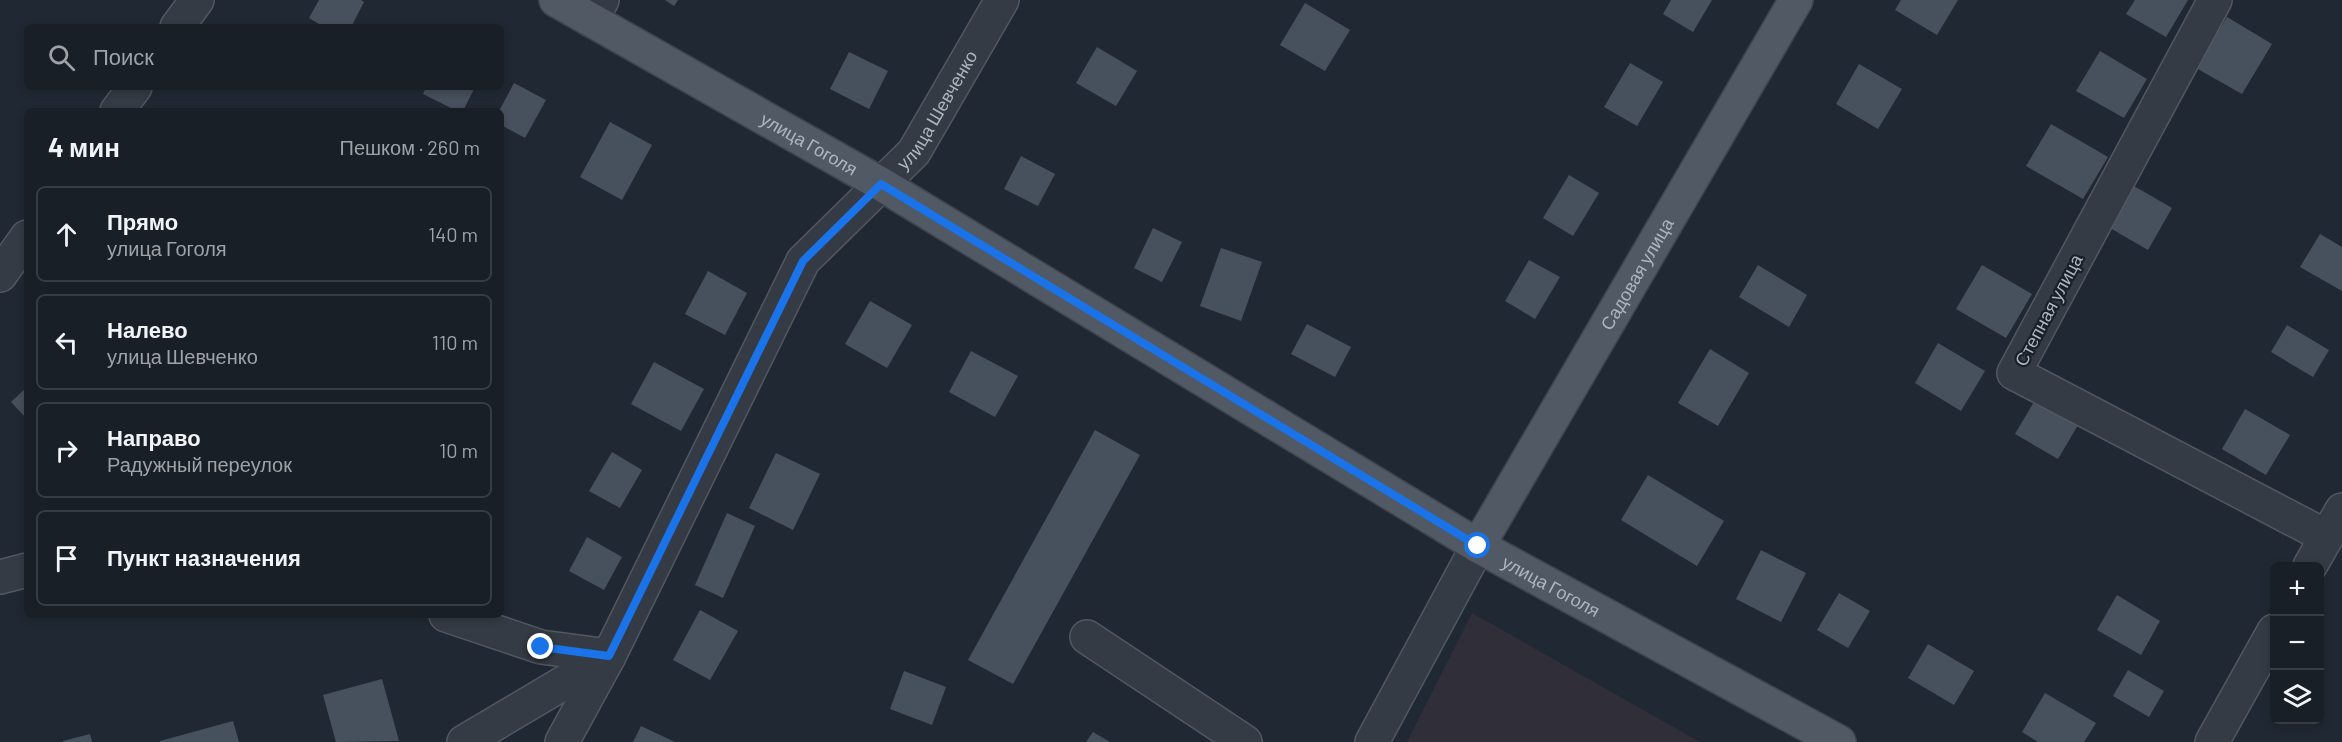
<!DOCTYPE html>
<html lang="ru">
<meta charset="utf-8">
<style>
body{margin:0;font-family:Barlow,sans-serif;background:#21272e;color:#f1f3f6}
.controls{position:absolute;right:18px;bottom:18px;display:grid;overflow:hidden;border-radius:9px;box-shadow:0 3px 9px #0003}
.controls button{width:54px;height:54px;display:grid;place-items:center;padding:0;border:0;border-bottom:2px solid #363d43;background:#181f26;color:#f1f3f6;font:30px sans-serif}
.stop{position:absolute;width:18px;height:18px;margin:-14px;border:4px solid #1a73e8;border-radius:50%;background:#fff}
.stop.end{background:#1a73e8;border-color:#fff;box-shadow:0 2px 6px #0008}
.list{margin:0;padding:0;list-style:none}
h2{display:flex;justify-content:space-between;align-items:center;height:78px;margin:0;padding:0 24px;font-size:26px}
h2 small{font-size:20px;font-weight:400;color:#9fa2a7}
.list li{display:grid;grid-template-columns:39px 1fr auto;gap:18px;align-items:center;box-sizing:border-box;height:96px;margin:0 12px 12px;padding:0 12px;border:2px solid #363d43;border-radius:9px}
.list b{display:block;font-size:22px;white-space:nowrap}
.list p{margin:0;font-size:20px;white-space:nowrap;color:#9fa2a7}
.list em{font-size:20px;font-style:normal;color:#9fa2a7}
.icon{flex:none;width:33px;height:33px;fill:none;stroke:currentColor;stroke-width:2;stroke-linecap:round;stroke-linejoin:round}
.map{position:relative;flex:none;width:2342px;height:742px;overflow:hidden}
.search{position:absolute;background:#181f26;box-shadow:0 3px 9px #0003;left:24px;top:24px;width:480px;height:66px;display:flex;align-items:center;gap:15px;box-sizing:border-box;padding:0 21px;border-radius:9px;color:#9fa2a7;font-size:22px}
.panel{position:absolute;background:#181f26;box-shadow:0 3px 9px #0003;left:24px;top:108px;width:480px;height:510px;border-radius:9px}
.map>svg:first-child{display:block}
.medical{fill:#2f2e39}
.building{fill:#47505d}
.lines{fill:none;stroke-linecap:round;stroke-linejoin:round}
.minor-casing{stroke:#515862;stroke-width:36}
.major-casing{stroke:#3d444e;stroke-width:36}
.minor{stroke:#343b44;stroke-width:33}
.major{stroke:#515a64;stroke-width:33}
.route{stroke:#1a73e8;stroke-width:8}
.labels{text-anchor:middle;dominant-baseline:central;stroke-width:4.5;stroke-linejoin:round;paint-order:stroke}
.street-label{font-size:18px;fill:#adb5c1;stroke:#192029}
</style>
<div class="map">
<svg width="2342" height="742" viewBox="0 0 2342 742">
<rect width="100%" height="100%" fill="#202933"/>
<path class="medical" d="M1472 613 1700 742H1407Z"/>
<g class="building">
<path d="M319 0H361L364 2 351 27H324L309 18Z"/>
<path d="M665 0H678L674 6Z"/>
<path d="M1671 0H1712L1693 32 1663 14Z"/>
<path d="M1901 0H1958L1937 35 1895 10Z"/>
<path d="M2135 0H2188L2166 37 2126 14Z"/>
<path d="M1305 3 1350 30 1325 71 1280 45Z"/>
<path d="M2227 17 2272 44 2242 94 2196 68Z"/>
<path d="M1097 47 1137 71 1116 106 1076 83Z"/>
<path d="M2100 51 2147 79 2124 118 2076 91Z"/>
<path d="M849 52 888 71 869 109 830 89Z"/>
<path d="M1630 63 1663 82 1637 126 1604 107Z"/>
<path d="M1859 64 1902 89 1878 129 1836 104Z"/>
<path d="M514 83 546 100 525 138 501 125 499 111Z"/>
<path d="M426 87H475L463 111H457L423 94Z"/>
<path d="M610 122 652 145 622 200 580 177Z"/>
<path d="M2051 124 2108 157 2083 199 2026 166Z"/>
<path d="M1021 156 1055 174 1038 206 1004 189Z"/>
<path d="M1569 175 1599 193 1573 236 1543 218Z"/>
<path d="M2134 186 2172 208 2148 250 2110 228Z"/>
<path d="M1153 228 1182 242 1162 282 1134 268Z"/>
<path d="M2320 234 2342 247V291L2300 267Z"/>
<path d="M1221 248 1262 262 1241 321 1200 306Z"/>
<path d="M1529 260 1560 277 1535 319 1505 301Z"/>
<path d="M1758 265 1807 295 1789 327 1739 297Z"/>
<path d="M1982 265 2032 294 2006 338 1956 309Z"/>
<path d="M708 271 747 293 725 335 685 314Z"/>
<path d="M870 301 912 325 887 368 845 344Z"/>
<path d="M1307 324 1351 347 1335 377 1291 354Z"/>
<path d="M2287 325 2329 350 2313 377 2271 352Z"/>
<path d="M1938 343 1985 371 1961 411 1915 383Z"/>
<path d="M1710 349 1749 373 1718 426 1678 403Z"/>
<path d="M971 351 1018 376 995 417 949 392Z"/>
<path d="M654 362 704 389 681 431 631 404Z"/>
<path d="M27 387V419L11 402Z"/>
<path d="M2035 400 2078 425 2058 459 2015 434Z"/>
<path d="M2245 409 2290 435 2266 475 2222 449Z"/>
<path d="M1095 430 1140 455 1013 684 968 660Z"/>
<path d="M612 452 642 470 620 508 589 491Z"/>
<path d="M776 453 820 474 793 530 749 508Z"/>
<path d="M1648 475 1724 521 1697 566 1621 520Z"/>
<path d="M727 513 755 526 723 598 695 585Z"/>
<path d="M587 537 622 557 604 590 569 571Z"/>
<path d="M1761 550 1806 573 1781 622 1736 599Z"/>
<path d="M1839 593 1870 611 1848 648 1817 630Z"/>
<path d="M2117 595 2160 621 2141 655 2097 630Z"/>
<path d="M700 610 738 631 710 680 673 660Z"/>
<path d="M1928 644 1974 671 1954 705 1908 678Z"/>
<path d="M2128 670 2164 691 2149 717 2113 696Z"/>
<path d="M904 671 946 687 932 725 890 709Z"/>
<path d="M382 679 399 741 336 742 323 695Z"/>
<path d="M2045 693 2096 723 2084 742H2038L2022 732Z"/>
<path d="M233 721 239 742H160V741Z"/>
<path d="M641 726 675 742H633Z"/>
<path d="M1093 732 1110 742H1086Z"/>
<path d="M90 734 92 742H63V741Z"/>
</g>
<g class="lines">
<defs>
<g id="minor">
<path d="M2215 0 2014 373 2327 537"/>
<path d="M591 20 602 0"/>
<path d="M177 27 197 0"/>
<path d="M117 111 135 87"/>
<path d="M0 275 27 237"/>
<path d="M2310 566 2342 510"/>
<path d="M0 577 27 570"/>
<path d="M446 615 541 647 609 656 562 742"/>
<path d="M1087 637 1245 742"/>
<path id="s1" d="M464 742 609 656 803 261 914 152 1002 0"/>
<path d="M1372 742 1478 546"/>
<path d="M2212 742 2274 631"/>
</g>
<g id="major">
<path id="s2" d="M556 0 881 184 1478 546 1839 742"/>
<path id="s3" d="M1478 546 1796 0"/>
</g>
</defs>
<use href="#minor" class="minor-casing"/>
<use href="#major" class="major-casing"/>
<use href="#minor" class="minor"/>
<use href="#major" class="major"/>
</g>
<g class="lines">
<path class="route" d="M541 647 609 656 803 261 881 184 1478 546"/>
</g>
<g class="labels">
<g class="street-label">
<text stroke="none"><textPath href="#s1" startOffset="812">улица Шевченко</textPath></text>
<text stroke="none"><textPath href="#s2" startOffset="291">улица Гоголя</textPath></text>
<text stroke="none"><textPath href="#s3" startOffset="315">Садовая улица</textPath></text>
<text transform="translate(2048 310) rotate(-62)">Степная улица</text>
<text stroke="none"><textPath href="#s2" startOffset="1155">улица Гоголя</textPath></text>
</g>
</g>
</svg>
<div class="controls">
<button>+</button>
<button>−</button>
<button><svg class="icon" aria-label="layers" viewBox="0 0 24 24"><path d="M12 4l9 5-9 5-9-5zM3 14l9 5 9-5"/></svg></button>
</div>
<div class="stop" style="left:1478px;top:546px"></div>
<div class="stop end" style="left:541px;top:647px"></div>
<div class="search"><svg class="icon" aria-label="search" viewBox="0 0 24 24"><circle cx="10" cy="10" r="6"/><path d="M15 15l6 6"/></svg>Поиск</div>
<section class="panel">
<h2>4 мин<small>Пешком · 260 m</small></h2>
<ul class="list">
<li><svg class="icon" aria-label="ahead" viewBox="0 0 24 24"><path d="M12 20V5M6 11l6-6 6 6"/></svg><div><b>Прямо</b><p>улица Гоголя</p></div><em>140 m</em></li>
<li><svg class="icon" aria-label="left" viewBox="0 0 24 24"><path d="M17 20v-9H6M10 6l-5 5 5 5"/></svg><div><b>Налево</b><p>улица Шевченко</p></div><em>110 m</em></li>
<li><svg class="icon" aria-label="right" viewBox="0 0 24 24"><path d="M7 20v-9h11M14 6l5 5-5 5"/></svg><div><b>Направо</b><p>Радужный переулок</p></div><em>10 m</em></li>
<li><svg class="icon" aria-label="arrive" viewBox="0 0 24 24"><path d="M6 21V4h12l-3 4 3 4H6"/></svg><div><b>Пункт назначения</b></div></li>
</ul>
</section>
</div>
